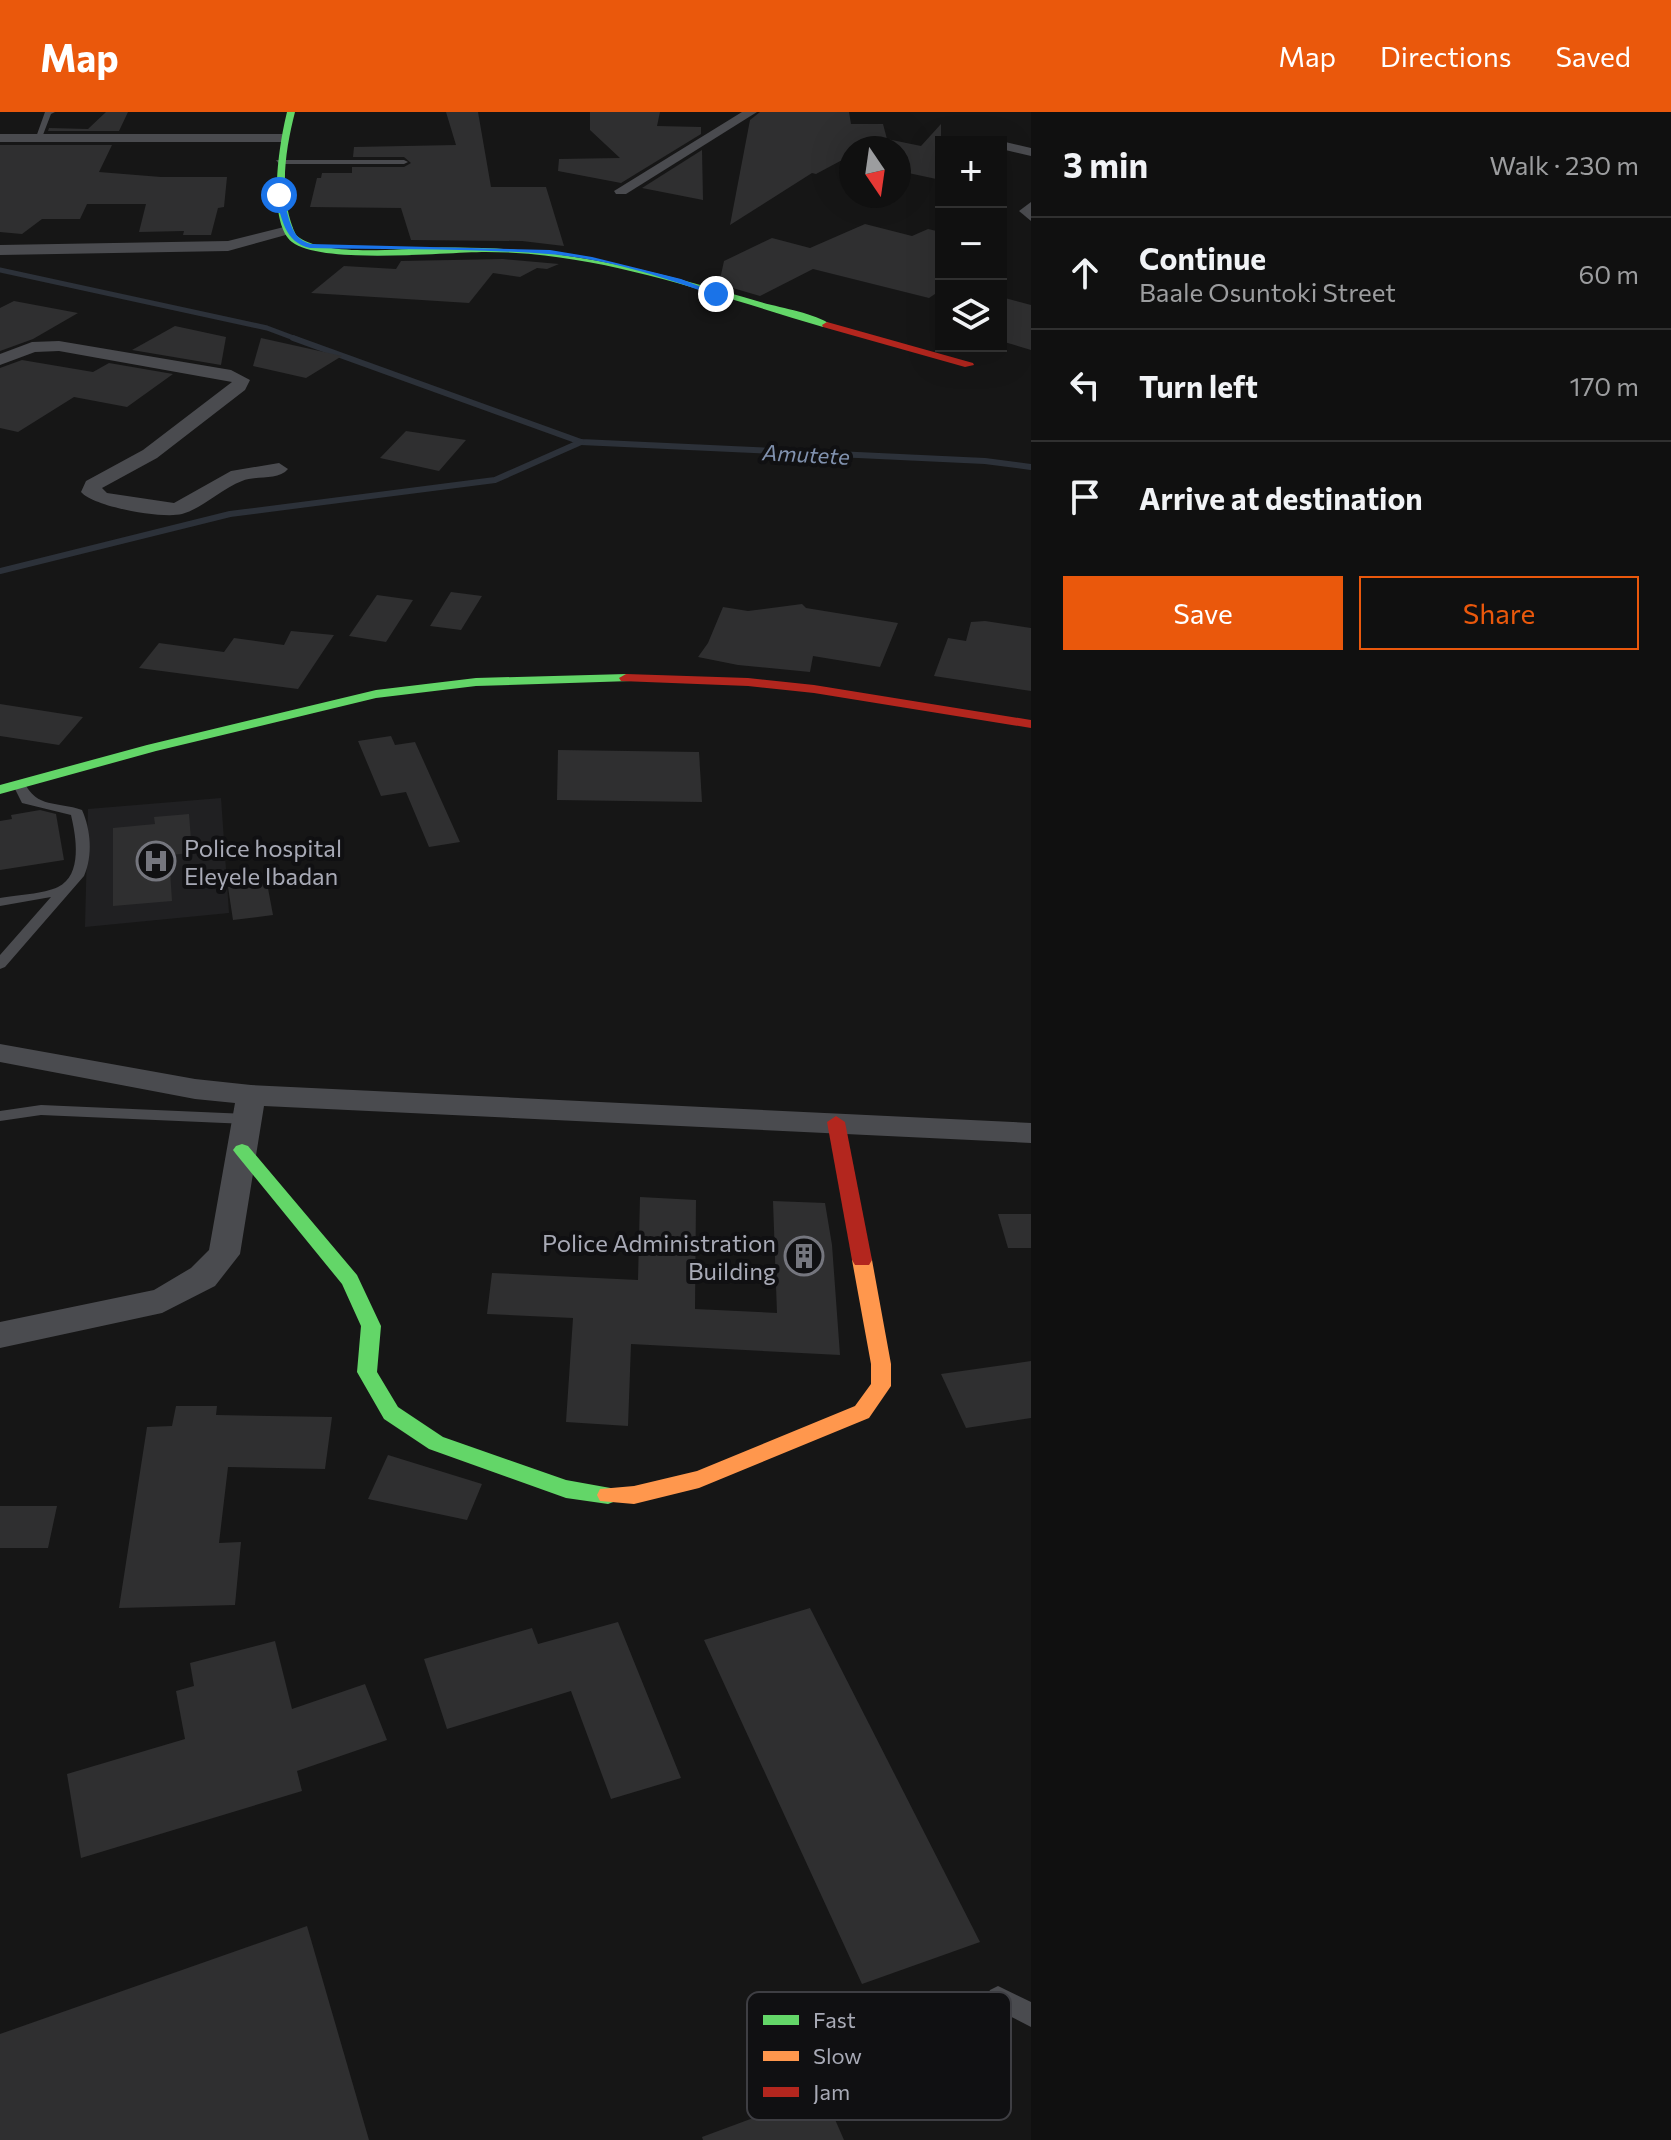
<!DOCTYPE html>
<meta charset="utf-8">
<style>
body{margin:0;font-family:Commissioner,sans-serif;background:#1e1e1e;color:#f1f3f6}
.controls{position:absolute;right:24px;top:24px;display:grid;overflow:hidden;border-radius:0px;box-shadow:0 8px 32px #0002}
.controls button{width:72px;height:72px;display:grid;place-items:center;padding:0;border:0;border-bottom:2px solid #303030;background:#101010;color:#f1f3f6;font:40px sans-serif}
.compass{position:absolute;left:839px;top:24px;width:72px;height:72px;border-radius:50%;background:#101010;box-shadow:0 8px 32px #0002;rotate:167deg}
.stop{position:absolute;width:24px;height:24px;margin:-18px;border:6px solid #1a73e8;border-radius:50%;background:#fff}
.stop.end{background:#1a73e8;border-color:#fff;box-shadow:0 2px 8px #0008}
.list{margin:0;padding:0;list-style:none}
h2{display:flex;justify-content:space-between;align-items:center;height:104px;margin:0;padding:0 32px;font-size:34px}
h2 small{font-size:26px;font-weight:400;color:#9c9d9f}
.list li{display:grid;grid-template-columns:52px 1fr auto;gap:24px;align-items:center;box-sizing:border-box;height:112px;padding:0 32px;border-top:2px solid #303030}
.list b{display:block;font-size:30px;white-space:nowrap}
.list p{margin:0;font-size:26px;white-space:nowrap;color:#9c9d9f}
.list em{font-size:26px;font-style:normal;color:#9c9d9f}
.actions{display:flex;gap:16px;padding:24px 32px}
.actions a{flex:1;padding:18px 0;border:2px solid #ea580c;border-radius:0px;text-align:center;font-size:28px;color:#ea580c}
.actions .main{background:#ea580c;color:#fff}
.icon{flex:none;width:44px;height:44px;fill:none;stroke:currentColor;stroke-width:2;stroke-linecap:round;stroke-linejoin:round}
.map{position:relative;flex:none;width:1031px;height:2028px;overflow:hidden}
header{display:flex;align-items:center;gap:48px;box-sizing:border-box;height:112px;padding:0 40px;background:#ea580c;color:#fff}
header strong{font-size:38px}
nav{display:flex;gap:44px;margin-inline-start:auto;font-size:28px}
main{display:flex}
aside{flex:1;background:#101010}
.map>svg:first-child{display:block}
.built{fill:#202022}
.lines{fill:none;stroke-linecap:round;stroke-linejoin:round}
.stream-far1{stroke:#2c3139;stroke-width:5}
.stream{stroke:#2c3139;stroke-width:6}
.building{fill:#2f2f30}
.lane{fill:#4a4b4f;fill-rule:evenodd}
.street{fill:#4a4b4f;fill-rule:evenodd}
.fast{fill:#63d668;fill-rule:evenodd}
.slow{fill:#ff974d;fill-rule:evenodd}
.jam{fill:#b3261e;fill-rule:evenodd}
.route{fill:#1a73e8}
.labels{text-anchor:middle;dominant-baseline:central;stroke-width:8;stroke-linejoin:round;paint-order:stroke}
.far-water-label{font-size:22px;font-style:italic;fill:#8192af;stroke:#101012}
.poi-label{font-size:24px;fill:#a8aab6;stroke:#101012;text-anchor:start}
.key{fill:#101012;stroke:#3e3e43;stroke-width:2}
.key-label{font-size:22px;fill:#a8aab6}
</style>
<header>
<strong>Map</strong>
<nav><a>Map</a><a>Directions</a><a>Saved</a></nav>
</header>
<main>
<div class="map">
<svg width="1031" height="2028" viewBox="0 0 1031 2028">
<rect width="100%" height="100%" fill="#161616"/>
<path class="built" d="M221 686 229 801 85 815 88 697Z"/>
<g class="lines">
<path class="stream-far1" d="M0 158 267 216 299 228"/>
<g class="stream">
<path d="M293 226 581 330 985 349 1031 355"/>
<path d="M0 459 230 402 495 368 581 330"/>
</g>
</g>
<g class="building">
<path d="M106 0H128L119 19H48L49 16 88 17Z"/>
<path d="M446 0H478L491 75H546L564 134 522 129 411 128 401 96 310 95 317 66H321L322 61H352V55H404L411 51 404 45H353L354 35 456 33Z"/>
<path d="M590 0H660L657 14 701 15V22L621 71 558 59 559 47 620 46 590 18Z"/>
<path d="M760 0H849L851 12H883L887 27 921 34 941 12V68L899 59V36H851V49L844 47 816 62 812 61 730 113 750 8Z"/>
<path d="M0 33H112L99 60 161 65H227L224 95 218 96 211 123H183L184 119 139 120 146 92H87L80 107H42L22 122 0 120Z"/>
<path d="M702 38 703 88 642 76Z"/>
<path d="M865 112 912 124 928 117 941 120V178L929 186 813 157 760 184 719 172 724 149 772 126 810 136Z"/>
<path d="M503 147 559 152 547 157 537 156 520 165 493 161 469 191 311 181 344 154 396 157 401 149Z"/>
<path d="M1001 185 1031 193V238L1001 229Z"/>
<path d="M14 189 78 201 33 227 0 239V196Z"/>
<path d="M175 214 226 225 221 253 132 238Z"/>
<path d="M261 226 342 244 306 266 253 254Z"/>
<path d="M22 248 93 260 109 251 173 262 127 295 74 285 18 320 0 316V256Z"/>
<path d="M406 319 466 328 439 359 380 346Z"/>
<path d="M451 480 482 484 461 518 430 514Z"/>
<path d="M377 483 413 488 386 530 349 524Z"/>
<path d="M802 492 806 496 898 511 880 555 813 544 810 560 738 553 698 545 708 531 723 495 748 499Z"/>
<path d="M985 509 1031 516V579L934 564 948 526 966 529 971 510Z"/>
<path d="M291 519 334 523 298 577 139 556 159 531 224 540 234 526 284 533Z"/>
<path d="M0 592 83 605 59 633 0 624Z"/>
<path d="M391 624 395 633 415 630 460 730 429 735 406 680 381 684 358 629Z"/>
<path d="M558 638 699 640 702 690 557 688Z"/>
<path d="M40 698 56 702 64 748 0 758V709L12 707 11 703Z"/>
<path d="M189 702 192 741 169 743 172 789 113 794V716L155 712 154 705Z"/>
<path d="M267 771 273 803 233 808 228 775Z"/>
<path d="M640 1085 696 1088 695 1197 777 1201 773 1089 825 1091 832 1133 840 1243 631 1232 628 1314 566 1310 573 1206 487 1202 492 1161 638 1168Z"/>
<path d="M998 1102H1031V1136H1008Z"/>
<path d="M1031 1249V1306L966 1316 941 1262Z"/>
<path d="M176 1294H217L216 1303 332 1305 325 1357 228 1355 219 1431 241 1430 235 1493 119 1496 147 1315 172 1314Z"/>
<path d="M388 1343 482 1372 467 1408 368 1387Z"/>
<path d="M0 1394H57L48 1436H0Z"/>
<path d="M810 1496 980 1830 862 1872 704 1528Z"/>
<path d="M618 1510 681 1666 611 1687 571 1579 447 1617 424 1547 532 1516 538 1532Z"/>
<path d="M275 1529 292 1597 365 1572 387 1628 297 1659 302 1679 81 1746 67 1662 185 1627 176 1579 194 1574 190 1551Z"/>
<path d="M307 1814 369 2028H0V1922Z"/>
<path d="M823 1980 844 2028H703L702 2025Z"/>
</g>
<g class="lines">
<g class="lane">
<path d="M45 0H55L51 2 41 28H35Z"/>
<path d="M276 48H404L408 50 404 52H279Z"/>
<path d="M19 669 24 670C37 697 57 689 82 698 91 718 93 744 84 764L5 855 0 857V843L51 785 0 794V786C16 783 44 782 58 775 83 763 76 724 71 703L22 691 13 673Z"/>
<path d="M41 993 247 1002 255 1007 247 1012 41 1003 0 1009V999Z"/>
<path d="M998 1874 1031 1890V1915L990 1894 986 1886 990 1878Z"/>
</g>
<g class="street">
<path d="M742 0H757L626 82H616L614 79Z"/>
<path d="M0 22H282L289 26 282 30H0Z"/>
<path d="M1001 29 1031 36V44L1001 37V30H997Z"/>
<path d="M1031 90V109L1019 99Z"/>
<path d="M288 114 293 115V121L228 139 0 143V133L228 129Z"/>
<path d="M59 229 231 258 250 268 245 278 157 346 102 376 107 381 174 391 231 359 279 351 288 357C278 369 256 363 242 369 221 377 203 396 182 402 162 407 94 395 81 380L86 369 143 338 232 270 59 239 35 240 0 253V242L32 230Z"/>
<path d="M0 932 195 967 251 973 1031 1011V1031L264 994 240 1142 215 1174 162 1201 0 1236V1210L154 1178 191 1156 209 1138 235 991 195 987 0 950Z"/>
</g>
<g class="fast">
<path d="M287 0H295C285 39 278 85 296 123 320 145 396 137 428 136 549 132 641 155 757 189 780 196 812 200 832 213L823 215C714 183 601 140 486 140 445 140 322 153 292 130 266 109 280 28 287 0Z"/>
<path d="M626 562 633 566 631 569 476 574 376 586 156 639 0 682V673L147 633 376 578 476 566Z"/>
<path d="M242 1032 248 1034 357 1163 381 1214 377 1260 398 1295 443 1325 566 1368 616 1377 619 1383 616 1389 608 1392 566 1386 429 1337 384 1307 357 1260 361 1214 342 1172 236 1042 233 1038 236 1034Z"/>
</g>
<path class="slow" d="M862 1141 869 1143 872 1148 891 1252V1274L869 1306 699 1376 634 1392 600 1389 597 1383 600 1377 634 1374 697 1359 855 1294 871 1272V1252L852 1148 855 1143Z"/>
<g class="jam">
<path d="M827 210 973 251 974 253 965 255 823 215 822 213Z"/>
<path d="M626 562 748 566 814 573 1031 608V616L814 581 748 574 621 569 619 566Z"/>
<path d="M836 1004 845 1010 872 1148 869 1153H855L852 1148 827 1010Z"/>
</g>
</g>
<path class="route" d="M279 82C291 97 286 126 311 132L550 138 592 145 681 167 719 182 713 183C661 164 604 146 548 142 469 136 389 138 310 136 284 130 282 106 275 83Z"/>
<defs>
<symbol id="hospital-ring" viewBox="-11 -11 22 22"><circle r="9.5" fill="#101012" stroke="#75767e" stroke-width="1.5"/><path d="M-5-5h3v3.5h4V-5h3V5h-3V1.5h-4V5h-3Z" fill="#75767e"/></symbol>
<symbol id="building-ring" viewBox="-11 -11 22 22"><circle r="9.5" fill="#101012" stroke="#75767e" stroke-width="1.5"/><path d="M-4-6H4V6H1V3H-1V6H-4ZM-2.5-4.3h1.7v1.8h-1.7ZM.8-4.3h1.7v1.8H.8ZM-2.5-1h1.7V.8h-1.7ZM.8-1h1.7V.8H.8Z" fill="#75767e"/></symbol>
</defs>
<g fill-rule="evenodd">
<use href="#hospital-ring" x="134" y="727" width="44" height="44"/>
<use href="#building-ring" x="782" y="1122" width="44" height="44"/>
</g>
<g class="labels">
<g class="far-water-label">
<text transform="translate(806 342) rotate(3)">Amutete</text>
</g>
<g class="poi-label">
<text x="184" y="735">Police hospital<tspan x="184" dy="28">Eleyele Ibadan</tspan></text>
<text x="776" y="1130" text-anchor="end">Police Administration<tspan x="776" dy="28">Building</tspan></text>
</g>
</g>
<rect x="747" y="1880" width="264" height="128" rx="12" class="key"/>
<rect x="763" y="1903" width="36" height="10" fill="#63d668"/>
<rect x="763" y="1939" width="36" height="10" fill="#ff974d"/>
<rect x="763" y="1975" width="36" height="10" fill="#b3261e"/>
<g class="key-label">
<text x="813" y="1916">Fast</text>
<text x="813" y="1952">Slow</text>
<text x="813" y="1988">Jam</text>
</g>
</svg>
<div class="controls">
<button>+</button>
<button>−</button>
<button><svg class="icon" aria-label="layers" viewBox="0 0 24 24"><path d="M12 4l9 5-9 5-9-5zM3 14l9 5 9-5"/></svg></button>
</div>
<svg class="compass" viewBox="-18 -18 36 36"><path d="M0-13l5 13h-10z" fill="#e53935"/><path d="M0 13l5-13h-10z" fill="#9c9d9f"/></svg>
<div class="stop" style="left:279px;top:83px"></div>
<div class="stop end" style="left:716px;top:182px"></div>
</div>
<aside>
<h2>3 min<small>Walk · 230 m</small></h2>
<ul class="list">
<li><svg class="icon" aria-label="ahead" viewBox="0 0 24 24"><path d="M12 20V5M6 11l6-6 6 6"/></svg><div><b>Continue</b><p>Baale Osuntoki Street</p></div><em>60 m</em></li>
<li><svg class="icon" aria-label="left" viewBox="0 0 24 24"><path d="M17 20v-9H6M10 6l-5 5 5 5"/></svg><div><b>Turn left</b></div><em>170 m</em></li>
<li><svg class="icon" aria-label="arrive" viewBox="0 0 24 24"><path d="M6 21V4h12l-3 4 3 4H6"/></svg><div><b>Arrive at destination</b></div></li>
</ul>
<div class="actions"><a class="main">Save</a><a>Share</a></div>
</aside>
</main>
